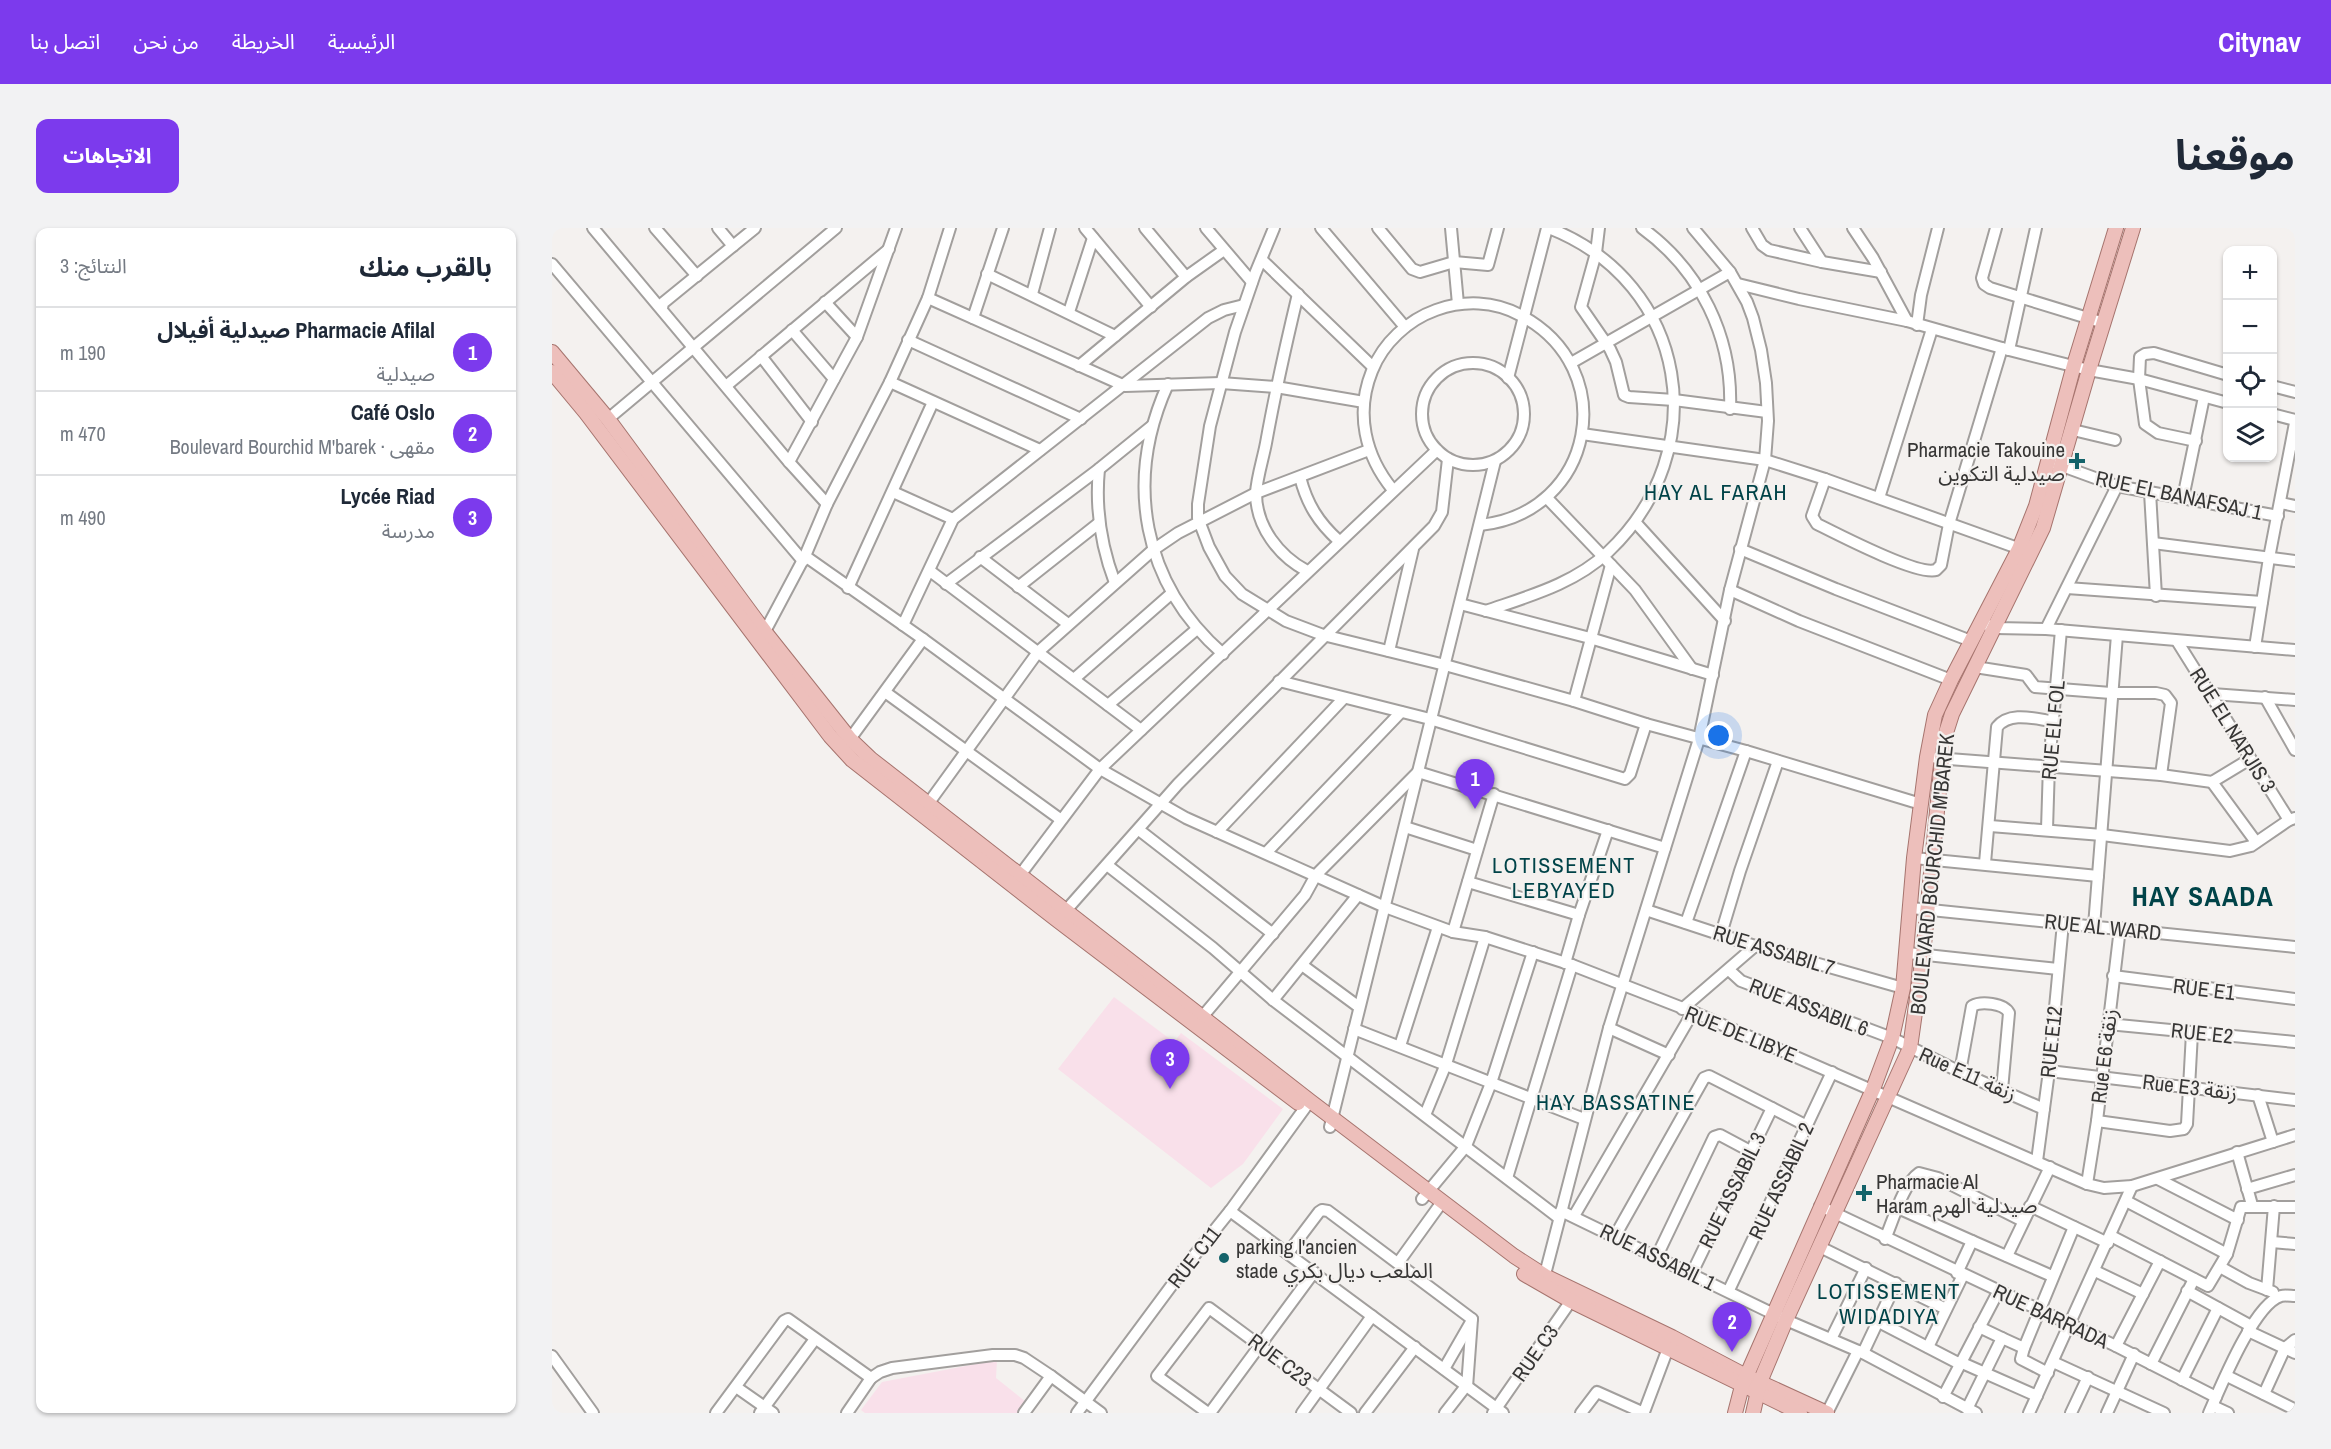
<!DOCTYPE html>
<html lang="ar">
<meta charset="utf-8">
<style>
body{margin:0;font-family:"Archivo Narrow","Noto Sans Arabic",sans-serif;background:#f2f2f3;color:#1f2937;direction:rtl}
.controls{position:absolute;right:18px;top:18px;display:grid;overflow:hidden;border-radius:12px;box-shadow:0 2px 4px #0004}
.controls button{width:54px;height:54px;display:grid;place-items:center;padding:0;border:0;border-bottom:2px solid #e0e1e3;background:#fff;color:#1f2937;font:30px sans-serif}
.you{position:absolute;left:1167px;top:508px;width:21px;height:21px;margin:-15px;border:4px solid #fff;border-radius:50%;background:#1a73e8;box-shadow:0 0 0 9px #1a73e833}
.badge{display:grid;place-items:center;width:39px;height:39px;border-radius:50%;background:#7c3aed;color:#fff;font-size:20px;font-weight:700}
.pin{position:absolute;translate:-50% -50px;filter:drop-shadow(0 2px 3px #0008)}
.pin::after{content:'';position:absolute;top:32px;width:21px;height:18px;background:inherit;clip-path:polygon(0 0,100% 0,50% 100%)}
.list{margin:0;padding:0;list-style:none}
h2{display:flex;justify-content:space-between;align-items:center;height:78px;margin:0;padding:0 24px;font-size:26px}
h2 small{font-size:20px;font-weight:400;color:#747a83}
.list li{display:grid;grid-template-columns:39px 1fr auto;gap:18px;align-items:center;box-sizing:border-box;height:84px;padding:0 24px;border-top:2px solid #e0e1e3}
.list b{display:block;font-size:22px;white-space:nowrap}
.list p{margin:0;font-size:20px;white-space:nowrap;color:#747a83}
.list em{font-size:20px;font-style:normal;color:#747a83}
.icon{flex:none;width:33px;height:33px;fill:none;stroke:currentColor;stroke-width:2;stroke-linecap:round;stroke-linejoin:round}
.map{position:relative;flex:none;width:1743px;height:1185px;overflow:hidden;direction:ltr;border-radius:12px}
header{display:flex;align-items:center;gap:36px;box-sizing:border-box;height:84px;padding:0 30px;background:#7c3aed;color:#fff}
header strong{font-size:28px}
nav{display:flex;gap:33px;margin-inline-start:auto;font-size:21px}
.intro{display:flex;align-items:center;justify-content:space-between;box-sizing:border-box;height:144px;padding:0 36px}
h1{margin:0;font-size:42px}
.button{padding:15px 27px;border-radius:12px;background:#7c3aed;color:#fff;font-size:21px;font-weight:700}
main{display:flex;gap:36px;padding:0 36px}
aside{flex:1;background:#fff;border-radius:12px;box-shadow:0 2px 4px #0004}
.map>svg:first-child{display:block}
.education{fill:#f9e0ea}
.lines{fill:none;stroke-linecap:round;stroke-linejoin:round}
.minor-casing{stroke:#a29f9d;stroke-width:14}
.major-casing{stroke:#a6746e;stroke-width:16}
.minor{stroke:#fff;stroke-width:10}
.major{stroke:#edbfbb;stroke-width:14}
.poi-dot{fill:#14636a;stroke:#f4f1ef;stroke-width:2}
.labels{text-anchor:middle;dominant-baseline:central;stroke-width:4.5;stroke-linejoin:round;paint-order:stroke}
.poi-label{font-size:21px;fill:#373635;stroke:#f4f1ef;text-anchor:start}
.street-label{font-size:21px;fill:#373635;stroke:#f4f1ef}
.neighbourhood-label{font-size:22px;letter-spacing:1.5px;fill:#004348;stroke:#f4f1ef}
.district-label{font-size:27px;font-weight:bold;letter-spacing:1.5px;fill:#004348;stroke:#f4f1ef}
</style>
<header>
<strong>Citynav</strong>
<nav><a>الرئيسية</a><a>الخريطة</a><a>من نحن</a><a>اتصل بنا</a></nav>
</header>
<div class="intro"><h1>موقعنا</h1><a class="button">الاتجاهات</a></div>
<main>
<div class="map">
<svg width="1743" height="1185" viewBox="0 0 1743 1185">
<rect width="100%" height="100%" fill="#f4f1ef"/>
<g class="education">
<path d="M562 769 622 814 629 805 731 881 691 936 659 960 506 841Z"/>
<path d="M445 1132 444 1150 474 1174 466 1185H313L309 1182 330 1154Z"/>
</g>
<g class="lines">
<defs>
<g id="minor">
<path d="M41 0 237 234 275 276"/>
<path d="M103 0 145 48"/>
<path d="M166 0 181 18"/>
<path d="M533 0 599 79"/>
<path d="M593 0 634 49"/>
<path d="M654 0 700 54"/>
<path d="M722 0 703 46 683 104 658 198 646 276V290L657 319 673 348 690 366 734 393 771 407 893 437 1022 473 1094 496 1194 523 1369 576"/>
<path d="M769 0 853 99"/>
<path d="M826 0 860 41 868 44 902 34 936 37 946 0"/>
<path d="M899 0 906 76"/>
<path d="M1047 0 1044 25 1029 79 1058 121 1064 134 1072 167 1077 169 1122 172 1215 184"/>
<path d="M1090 0C1148 42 1181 109 1178 181"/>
<path d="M1200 0 1210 17 1217 22 1270 34 1329 44"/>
<path d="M1248 0 1270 34"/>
<path d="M1301 0 1321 30 1355 93"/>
<path d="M1444 0 1430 50 1432 56 1438 60 1552 95"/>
<path d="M710 32 821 139"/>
<path d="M0 36 251 333"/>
<path d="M435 46 563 108"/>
<path d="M1186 56 1247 71 1355 93 1457 122 1537 142 1587 151 1676 175"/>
<path d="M480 66 498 0"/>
<path d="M746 66C734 116 723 165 714 215 711 231 705 249 704 265 704 299 727 328 755 343"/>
<path d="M376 70 573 158 669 155 724 159 812 174"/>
<path d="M273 74 305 109"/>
<path d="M110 80 111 75 203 0"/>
<path d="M517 84 541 10"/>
<path d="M421 90 451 0"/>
<path d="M1365 97 1369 67 1386 0"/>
<path d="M240 102 282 151"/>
<path d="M356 112 529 191"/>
<path d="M1457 122 1484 0"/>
<path d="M209 128 260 194"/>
<path d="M1019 135 1178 44"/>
<circle cx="921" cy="186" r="51"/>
<path d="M527 138 634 49 672 22"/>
<path d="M956 150 995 0"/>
<path d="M338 154 488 222"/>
<path d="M616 156C572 253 590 355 671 426"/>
<path d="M174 158 337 21"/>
<path d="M1720 158 1743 164"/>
<path d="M1720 186 1743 192"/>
<path d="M56 191 284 0"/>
<path d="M1521 202 1563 212"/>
<path d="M1030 206 1213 232 1273 251 1474 323"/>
<path d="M1644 213 1606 205 1593 196 1587 151 1588 129 1593 126 1602 125 1676 147"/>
<path d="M237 234 305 109 344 0"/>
<path d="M1502 235 1565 258 1726 288"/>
<path d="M547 241C543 281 549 318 563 355"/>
<path d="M748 249C755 276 766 294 787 313"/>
<path d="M1273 251 1260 288 1265 296C1285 306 1366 348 1384 342L1389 337 1397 296 1450 120"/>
<path d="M841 262C813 228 803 185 820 143 831 115 856 92 884 82 912 72 942 73 968 87 1070 140 1043 285 928 297"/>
<path d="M341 264 401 291"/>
<path d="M1598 264 1604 368"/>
<path d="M995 270 1083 362 1140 441"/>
<path d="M1327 270 1380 101"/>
<path d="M1631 270 1652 169"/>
<path d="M1729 275 1743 278"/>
<path d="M1084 295 1173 393"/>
<path d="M1601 315 1743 333"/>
<path d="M1188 321 1284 361 1419 413"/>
<path d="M253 328 371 411 548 541 634 590 833 679 901 704 933 709 1020 737 1141 784 1535 956 1552 960 1580 958 1743 907"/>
<path d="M428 329 516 396"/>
<path d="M378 343 589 502"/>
<path d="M394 356 547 241 600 198"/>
<path d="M466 359 547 295"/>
<path d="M296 360 381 174"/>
<path d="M1515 360 1710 374"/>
<path d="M1178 362 1247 393 1399 452"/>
<path d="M908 376 1038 410 1161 447"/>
<path d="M934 383C977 368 1022 356 1056 324 1163 223 1137 55 997 0"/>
<path d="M1430 395 1444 400 1494 401 1743 422"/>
<path d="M351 397 401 291 656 90 672 82 692 77"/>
<path d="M1494 401 1565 258"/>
<path d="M210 409 253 328 275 276 338 154 376 70 398 0"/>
<path d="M1625 413 1737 592"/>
<path d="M1703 419 1717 330 1743 195"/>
<path d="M837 423 861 321"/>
<path d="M1423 439 1474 447 1483 459 1559 465H1604L1613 467 1619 475 1609 547"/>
<path d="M522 451 620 365"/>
<path d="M727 453 878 491 1073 551 1078 546 1094 496"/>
<path d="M333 464 508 591"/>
<path d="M1660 466 1743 472"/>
<path d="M1713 469 1743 522"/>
<path d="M1022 473 1059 337"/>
<path d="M556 477 645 401"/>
<path d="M298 511 371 411"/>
<path d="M1384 530 1609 547 1660 554 1698 531"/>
<path d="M1660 554 1704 614"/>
<path d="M376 576 486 424 601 322 626 305 704 265 817 222"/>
<path d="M1438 598 1550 607 1678 623 1699 618 1737 592 1743 590"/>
<path d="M853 599 925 622"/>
<path d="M1495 601 1497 537 1509 402"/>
<path d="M587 602 721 706"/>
<path d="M665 604 791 471"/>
<path d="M714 625 849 484"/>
<path d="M1362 630 1546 648"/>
<path d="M1433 635 1445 499C1458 483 1483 491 1500 493"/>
<path d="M555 637 661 720 721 772 1007 990"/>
<path d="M468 647 548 541 885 222"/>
<path d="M916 654 1027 687"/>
<path d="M1359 680 1743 719"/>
<path d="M1094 682 1203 718 1351 760"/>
<path d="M509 688 626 556 882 298 890 284 896 231"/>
<path d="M1134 695 1194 523"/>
<path d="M1542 698 1565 407"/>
<path d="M901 704 942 566"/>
<path d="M1169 706 1188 643 1226 533"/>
<path d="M1356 725 1506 741"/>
<path d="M1013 735 1027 687 1056 602"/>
<path d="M750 737 807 779"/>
<path d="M1177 742 1189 753 1340 810 1408 844 1492 881"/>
<path d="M1561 748 1743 771"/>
<path d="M721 772 806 667"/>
<path d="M1130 781 1203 718"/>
<path d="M651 788 753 667 764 647 866 544 1113 620"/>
<path d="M1556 796 1743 814"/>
<path d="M1057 800 1117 827"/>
<path d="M802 801 1032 891"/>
<path d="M848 818 886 699"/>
<path d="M1497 843 1743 872"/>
<path d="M1408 844 1420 778C1429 773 1452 775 1457 785L1450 862"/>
<path d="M1706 867 1721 914"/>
<path d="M873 887 894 836 933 709"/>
<path d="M1545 893 1618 903 1632 901 1635 896 1640 805"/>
<path d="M778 899 943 233"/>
<path d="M1685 924 1700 977"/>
<path d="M1485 933 1497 843 1511 695"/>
<path d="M955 950 1020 737"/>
<path d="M1606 951 1686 992"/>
<path d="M1535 956 1545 893 1568 700"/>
<path d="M1695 961 1743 947"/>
<path d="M870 971 914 918 939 855 981 724"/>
<path d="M1574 973 1675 1026"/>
<path d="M1268 978 1564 1118 1664 1169"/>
<path d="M1478 978 1556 1015"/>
<path d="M1346 980 1420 1013"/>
<path d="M678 983 951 1185"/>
<path d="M1009 983 1234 1092 1311 1125 1424 1185"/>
<path d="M1022 988 1141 784"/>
<path d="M1063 1008 1152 850 1157 848 1255 898"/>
<path d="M1559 1008 1656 1058 1675 1026 1689 979H1743"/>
<path d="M1333 1011C1341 993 1351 956 1367 945L1386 950 1471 993"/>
<path d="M1720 1014 1743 1016"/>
<path d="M1268 1019 1394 1081"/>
<path d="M736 1025 767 984 770 982 776 983 920 1091"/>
<path d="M1105 1028 1162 909 1168 907 1198 923"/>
<path d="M1455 1028 1498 939"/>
<path d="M846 1035 890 974"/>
<path d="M1668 1039 1697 1055 1721 1064"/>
<path d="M1543 1043 1591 1066"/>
<path d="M1140 1045 1220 880"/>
<path d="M1405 1045 1420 1013 1500 1048"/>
<path d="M991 1054 1057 800 1147 511 1178 362 1213 232 1216 193 1214 155 1209 122 1201 90 1195 74 1178 44 1141 0"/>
<path d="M1177 1062 1280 844"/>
<path d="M1715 1062 1722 978"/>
<path d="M1635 1063 1699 1098"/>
<path d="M1325 1093 1408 1136"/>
<path d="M1427 1099 1450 1110"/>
<path d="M1696 1103 1743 1125"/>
<path d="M1279 1111 1314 1040"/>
<path d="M1564 1118 1608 1033"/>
<path d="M1376 1119 1411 1047"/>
<path d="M1472 1120 1469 1131 1496 1145"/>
<path d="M1311 1125 1344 1055"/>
<path d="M0 1128 41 1185"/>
<path d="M1408 1134 1485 1168"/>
<path d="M1501 1134 1612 1185"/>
<path d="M1599 1136 1642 1051"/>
<path d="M892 1141 919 1094"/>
<path d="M1675 1148 1742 1181"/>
<path d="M1630 1152 1666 1080"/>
<path d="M184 1159 221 1185"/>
<path d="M915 1159 920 1091"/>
<path d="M1712 1166 1733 1120 1743 1112"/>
<path d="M1391 1169 1446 1064"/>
<path d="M1661 1178 1676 1185"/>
<path d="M1415 1181 1450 1110 1472 1120 1522 999"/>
<path d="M1092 1184 1118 1115"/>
<path d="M164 1185 232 1093 236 1091 319 1150 328 1144 340 1140 441 1127H463L472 1130 499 1148 549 1185"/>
<path d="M208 1185 263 1111"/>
<path d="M295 1185 319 1150"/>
<path d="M472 1185 499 1148"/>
<path d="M525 1185 637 1034 678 983 758 873"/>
<path d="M656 1185 605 1148 657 1080 799 1185"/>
<path d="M658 1185 762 1044"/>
<path d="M750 1185 820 1088"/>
<path d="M813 1185 863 1119"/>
<path d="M893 1185 914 1158"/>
<path d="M941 1185 1023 1067"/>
<path d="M1029 1185 1045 1164 1092 1185"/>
<path d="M1275 1185 1306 1123"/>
<path d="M1477 1185 1580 958"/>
<path d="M1519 1185 1536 1149"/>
<path d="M1555 1185 1582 1126"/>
<path d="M1657 1185C1669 1158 1702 1076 1729 1068 1733 1067 1739 1068 1743 1068"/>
</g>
<g id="major">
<path d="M0 124 56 191 213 404 298 511 319 531 758 873 962 1028 993 1048 1120 1109 1194 1148 1275 1185"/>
<path d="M0 144 34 185 278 508 300 532 505 692 746 875"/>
<path d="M972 1046 1019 1073 1248 1185"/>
<path d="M1183 1185 1190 1158 1321 861 1340 810 1351 760 1362 630 1375 529 1383 487 1399 452 1467 321 1484 278 1522 137 1564 0"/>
<path d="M1201 1185 1208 1154 1234 1092 1358 820 1371 727 1392 511 1400 486 1491 300 1537 142 1581 0"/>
</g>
</defs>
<use href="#minor" class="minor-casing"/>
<use href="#major" class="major-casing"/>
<use href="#minor" class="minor"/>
<use href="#major" class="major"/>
</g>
<g class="poi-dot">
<path d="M1522 224h6v6h6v6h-6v6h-6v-6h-6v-6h6z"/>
<path d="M1309 956h6v6h6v6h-6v6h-6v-6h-6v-6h6z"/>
<circle cx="672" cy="1030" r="6"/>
</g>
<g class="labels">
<g class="poi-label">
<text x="1513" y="221" text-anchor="end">Pharmacie Takouine<tspan x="1513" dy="24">صيدلية التكوين</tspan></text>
<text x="1324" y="953">Pharmacie Al<tspan x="1324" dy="24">Haram صيدلية الهرم</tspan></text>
<text x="684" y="1018">parking l'ancien<tspan x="684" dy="24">stade الملعب ديال بكري</tspan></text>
</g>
<g class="street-label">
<text transform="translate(1627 267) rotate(12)">RUE EL BANAFSAJ 1</text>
<text transform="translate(1501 502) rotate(-85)">RUE EL FOL</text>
<text transform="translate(1681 502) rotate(58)">RUE EL NARJIS 3</text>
<text transform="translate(1380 646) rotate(-84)">BOULEVARD BOURCHID M'BAREK</text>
<text transform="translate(1551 699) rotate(6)">RUE AL WARD</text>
<text transform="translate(1222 722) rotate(17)">RUE ASSABIL 7</text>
<text transform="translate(1652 761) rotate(7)">RUE E1</text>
<text transform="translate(1257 779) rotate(21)">RUE ASSABIL 6</text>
<text transform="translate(1650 805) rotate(6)">RUE E2</text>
<text transform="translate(1189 806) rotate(22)">RUE DE LIBYE</text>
<text transform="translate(1499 814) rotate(-84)">RUE E12</text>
<text transform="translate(1552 828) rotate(-83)">Rue E6 زنقة</text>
<text transform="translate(1416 846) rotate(24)">Rue E11 زنقة</text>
<text transform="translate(1638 859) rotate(7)">Rue E3 زنقة</text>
<text transform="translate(1229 953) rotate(-65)">RUE ASSABIL 2</text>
<text transform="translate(1180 962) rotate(-64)">RUE ASSABIL 3</text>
<text transform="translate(642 1029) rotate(-52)">RUE C11</text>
<text transform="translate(1106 1029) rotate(26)">RUE ASSABIL 1</text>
<text transform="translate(1499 1088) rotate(25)">RUE BARRADA</text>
<text transform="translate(983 1125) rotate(-55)">RUE C3</text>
<text transform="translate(728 1132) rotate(37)">RUE C23</text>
</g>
<g class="neighbourhood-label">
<text x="1164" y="264">HAY AL FARAH</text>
<text x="1012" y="637">LOTISSEMENT<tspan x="1012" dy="25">LEBYAYED</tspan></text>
<text x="1064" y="874">HAY BASSATINE</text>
<text x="1337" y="1063">LOTISSEMENT<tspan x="1337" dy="25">WIDADIYA</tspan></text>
</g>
<g class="district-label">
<text x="1651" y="668">HAY SAADA</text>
</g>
</g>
</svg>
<div class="controls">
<button>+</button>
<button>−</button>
<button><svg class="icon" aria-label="locate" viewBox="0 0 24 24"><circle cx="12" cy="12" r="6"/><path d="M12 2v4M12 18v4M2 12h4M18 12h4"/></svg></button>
<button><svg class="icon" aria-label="layers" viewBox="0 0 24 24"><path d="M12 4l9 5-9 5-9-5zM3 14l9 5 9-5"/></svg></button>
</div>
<div class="you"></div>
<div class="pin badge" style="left:923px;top:581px">1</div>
<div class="pin badge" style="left:1180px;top:1124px">2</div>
<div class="pin badge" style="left:618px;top:861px">3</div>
</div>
<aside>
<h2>بالقرب منك<small>النتائج: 3</small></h2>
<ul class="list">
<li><span class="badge">1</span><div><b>Pharmacie Afilal صيدلية أفيلال</b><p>صيدلية</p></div><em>190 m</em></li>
<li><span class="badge">2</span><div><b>Café Oslo</b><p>مقهى · Boulevard Bourchid M'barek</p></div><em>470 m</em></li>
<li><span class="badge">3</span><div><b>Lycée Riad</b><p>مدرسة</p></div><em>490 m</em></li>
</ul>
</aside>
</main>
